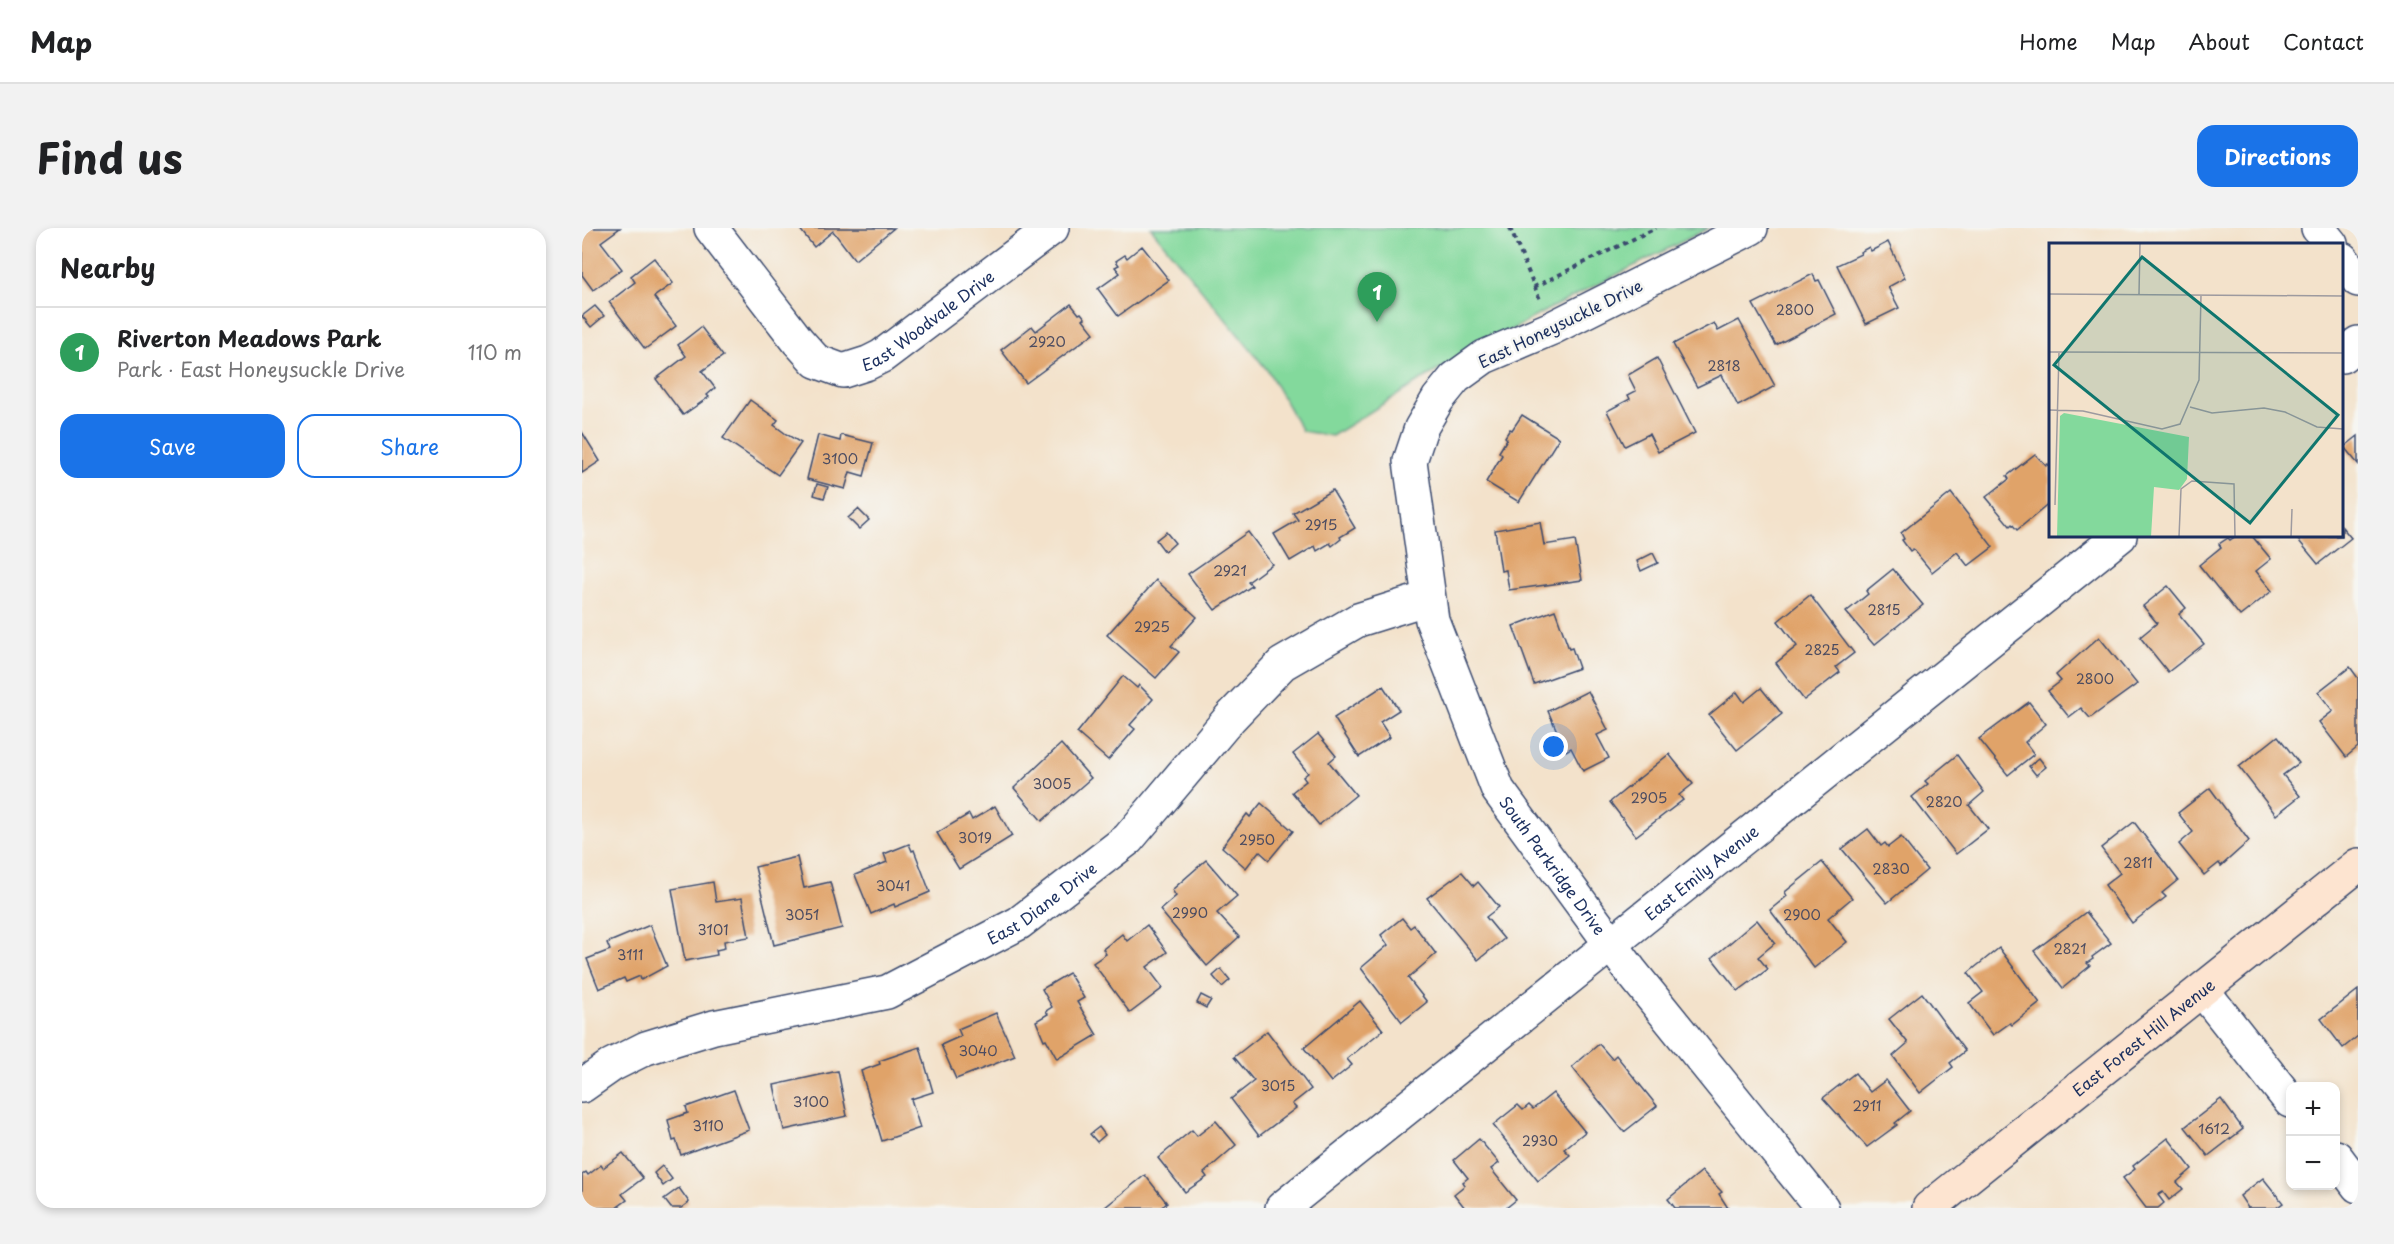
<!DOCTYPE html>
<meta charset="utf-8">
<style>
body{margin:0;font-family:"Playpen Sans",sans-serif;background:#f2f2f2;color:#202124}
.controls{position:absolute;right:18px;bottom:18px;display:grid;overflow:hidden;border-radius:12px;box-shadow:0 3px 9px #0003}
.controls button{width:54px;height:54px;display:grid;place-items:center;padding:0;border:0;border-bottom:2px solid #e0e0e0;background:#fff;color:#202124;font:30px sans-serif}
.you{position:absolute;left:972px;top:519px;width:21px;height:21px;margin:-15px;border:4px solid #fff;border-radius:50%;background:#1a73e8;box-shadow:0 0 0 9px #1a73e833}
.badge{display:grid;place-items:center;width:39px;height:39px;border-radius:50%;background:#1a73e8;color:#fff;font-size:20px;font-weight:700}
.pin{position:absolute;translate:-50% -50px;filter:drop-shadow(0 2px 3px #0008)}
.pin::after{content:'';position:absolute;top:32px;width:21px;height:18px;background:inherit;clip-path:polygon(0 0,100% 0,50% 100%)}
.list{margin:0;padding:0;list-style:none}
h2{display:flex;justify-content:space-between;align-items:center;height:78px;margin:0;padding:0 24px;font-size:26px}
h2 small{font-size:20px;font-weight:400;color:#757577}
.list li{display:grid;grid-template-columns:39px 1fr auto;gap:18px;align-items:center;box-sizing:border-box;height:90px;padding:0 24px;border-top:2px solid #e0e0e0}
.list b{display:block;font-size:22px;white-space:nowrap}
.list p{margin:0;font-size:20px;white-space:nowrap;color:#757577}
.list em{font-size:20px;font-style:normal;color:#757577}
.actions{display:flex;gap:12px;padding:18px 24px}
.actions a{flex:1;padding:14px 0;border:2px solid #1a73e8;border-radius:18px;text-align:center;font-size:21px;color:#1a73e8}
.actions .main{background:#1a73e8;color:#fff}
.map{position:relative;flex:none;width:1776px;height:980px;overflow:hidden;border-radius:18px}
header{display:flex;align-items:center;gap:36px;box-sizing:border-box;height:84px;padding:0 30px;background:#fff;border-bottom:2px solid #e0e0e0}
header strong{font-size:28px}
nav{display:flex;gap:33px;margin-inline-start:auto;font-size:21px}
.intro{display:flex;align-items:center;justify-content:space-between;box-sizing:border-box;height:144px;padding:0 36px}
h1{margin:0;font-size:42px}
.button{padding:15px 27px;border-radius:18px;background:#1a73e8;color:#fff;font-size:21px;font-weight:700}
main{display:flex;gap:36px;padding:0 36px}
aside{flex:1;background:#fff;border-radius:18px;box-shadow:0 3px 9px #0003}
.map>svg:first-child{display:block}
.green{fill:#83d99c;stroke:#4f847d;stroke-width:1.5}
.building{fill:#e0a369}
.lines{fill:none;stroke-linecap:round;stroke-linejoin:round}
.street-casing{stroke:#3b4a6e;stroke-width:36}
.secondary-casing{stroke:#3b4a6e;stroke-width:36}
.path{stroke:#3b4a6e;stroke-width:4;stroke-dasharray:4.5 4.5;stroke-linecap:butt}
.street{stroke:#fff;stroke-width:33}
.secondary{stroke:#fde4d0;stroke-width:33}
.labels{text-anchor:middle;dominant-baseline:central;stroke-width:5;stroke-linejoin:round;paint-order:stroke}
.number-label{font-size:14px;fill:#4c4c61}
.street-label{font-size:16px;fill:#1b2f5e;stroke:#f6f6f2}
.inset-road{fill:none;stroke:#9d9a9f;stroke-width:1.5}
.view{fill:#0f766e;fill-opacity:0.15;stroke:#0f766e;stroke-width:3}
.inset-edge{fill:none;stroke:#1b2f5e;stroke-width:3}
</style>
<header>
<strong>Map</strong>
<nav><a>Home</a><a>Map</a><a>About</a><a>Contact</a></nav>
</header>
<div class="intro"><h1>Find us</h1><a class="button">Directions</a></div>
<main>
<aside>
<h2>Nearby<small></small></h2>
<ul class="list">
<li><span class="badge" style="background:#2e9e5b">1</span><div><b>Riverton Meadows Park</b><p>Park · East Honeysuckle Drive</p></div><em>110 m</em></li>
</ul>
<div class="actions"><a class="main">Save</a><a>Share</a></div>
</aside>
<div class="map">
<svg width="1776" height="980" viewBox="0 0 1776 980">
<rect width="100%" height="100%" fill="#f6f6f2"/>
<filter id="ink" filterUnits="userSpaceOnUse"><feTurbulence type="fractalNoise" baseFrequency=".0167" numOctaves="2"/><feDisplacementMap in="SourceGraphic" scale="12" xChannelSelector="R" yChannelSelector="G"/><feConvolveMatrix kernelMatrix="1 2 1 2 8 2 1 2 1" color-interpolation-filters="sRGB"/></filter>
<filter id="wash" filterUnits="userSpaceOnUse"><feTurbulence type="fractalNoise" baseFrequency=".008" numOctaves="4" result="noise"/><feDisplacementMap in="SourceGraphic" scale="24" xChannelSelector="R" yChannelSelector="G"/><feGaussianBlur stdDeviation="1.35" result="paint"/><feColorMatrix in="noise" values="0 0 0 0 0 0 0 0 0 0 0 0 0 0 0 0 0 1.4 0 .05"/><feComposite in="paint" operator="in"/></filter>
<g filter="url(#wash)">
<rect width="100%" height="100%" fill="#f3e2cb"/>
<path class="green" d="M569 0H1127L967 81 844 149 750 208 720 203 686 143Z"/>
<g id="blocks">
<g class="building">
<path d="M0 0H38L19 14 40 41 11 62 0 47Z"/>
<path d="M217 0H312L273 32 251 3 232 19Z"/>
<path d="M1306 14 1323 50 1306 59 1317 80 1284 96 1255 37 1279 26 1278 24 1287 19 1289 23Z"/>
<path d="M560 18 587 52 536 88 516 61 538 45 533 39 537 37 534 33 543 27 545 30Z"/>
<path d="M72 30 91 55 72 69 94 98 63 121 27 74 53 54 49 48Z"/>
<path d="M1231 46 1234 53 1237 52 1254 86 1194 117 1171 76Z"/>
<path d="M489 76 497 86 499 85 503 90 501 91 512 105 444 155 419 122 450 98 454 103Z"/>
<path d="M13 78 22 88 9 99 0 88Z"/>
<path d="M1157 92 1193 158 1156 178 1140 147 1115 159 1091 116 1132 95 1136 103Z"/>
<path d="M119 99 141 128 120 143 133 160 125 167 127 169 101 187 74 151 104 128 96 117Z"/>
<path d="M1075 130 1113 205 1076 224 1067 206 1043 218 1025 183 1048 171 1046 167 1054 163 1046 147Z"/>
<path d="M168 172 196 192 192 197 204 206 219 215 196 247 141 210Z"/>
<path d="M940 187 977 210 937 274 904 254 920 227 917 224 925 211 923 209 928 201 930 202Z"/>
<path d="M0 204 18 233 0 245Z"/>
<path d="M236 207 258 213 259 207 291 215 282 248 268 244 263 261 225 251Z"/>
<path d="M1776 208V236L1762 219Z"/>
<path d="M1453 226 1464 238 1466 236 1468 239V275L1435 302 1430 296 1428 298 1404 269 1427 251 1425 248Z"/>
<path d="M235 256 246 259 242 270 232 267Z"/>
<path d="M750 262 773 300 758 309 759 311 750 318 748 315 735 323 733 318 708 333 692 306 716 292 711 285Z"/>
<path d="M1369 265 1411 319 1386 338 1375 324 1350 344 1331 321 1328 323 1320 312 1322 311 1319 305Z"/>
<path d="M276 281 287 292 277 301 266 290Z"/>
<path d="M958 294 962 317 993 312 1000 352 927 362 924 342 919 343 913 302Z"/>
<path d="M1760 299 1769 310 1736 336 1713 308H1760Z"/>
<path d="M584 304 593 315 583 324 574 312Z"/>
<path d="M666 304 690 336 666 354 670 358 633 382 606 346Z"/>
<path d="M1654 308H1670L1689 331 1674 343 1690 363 1658 388 1617 337 1639 319 1637 316 1646 310 1648 312Z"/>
<path d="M1071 325 1076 335 1059 343 1055 333Z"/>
<path d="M1311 341 1341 377 1292 417 1264 384 1286 366 1284 363Z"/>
<path d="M574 352 615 389 589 418 597 424 574 450 525 407Z"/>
<path d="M1586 358 1604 380 1597 386 1622 416 1586 444 1558 409 1575 395 1561 378Z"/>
<path d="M1228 367 1272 425 1254 439 1258 444 1222 472 1194 435 1215 418 1196 393Z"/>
<path d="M973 382 987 421 990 420 997 440 952 456 931 398Z"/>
<path d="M1517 409 1555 456 1508 490 1499 480 1487 489 1466 463 1479 453 1474 447Z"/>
<path d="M1768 439 1776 450V519L1764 529 1737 494 1751 483 1736 464Z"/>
<path d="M541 448 555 460 557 457 571 471 548 497 553 501 526 532 495 505Z"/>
<path d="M801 458 817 482 798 494 808 509 777 529 752 490Z"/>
<path d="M1179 460 1200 486 1155 522 1127 487 1155 464 1162 474Z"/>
<path d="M1006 463 1026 502 1015 507 1027 530 1001 543 989 520 984 523 966 483Z"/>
<path d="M1447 474 1464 496 1443 514 1452 526 1426 547 1397 511Z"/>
<path d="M736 506 754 528 747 534 774 567 737 597 710 564 724 553 721 549 726 545 711 526Z"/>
<path d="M1696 508 1717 535 1701 547 1718 568 1694 587 1657 539Z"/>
<path d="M479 516 509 550 460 593 432 560Z"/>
<path d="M1087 526 1111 556 1097 567 1101 572 1054 608 1028 574Z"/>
<path d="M1375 527 1402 564 1387 577 1406 601 1374 626 1330 569 1346 556 1343 553Z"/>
<path d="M1457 530 1464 539 1454 547 1447 538Z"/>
<path d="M1628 560 1667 613 1639 638 1637 635 1622 647 1597 616 1611 604 1596 585Z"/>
<path d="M679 575 711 603 687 632 677 623 664 640 640 619 665 586 668 589Z"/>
<path d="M413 578 430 608 377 641 355 605 387 586 390 592Z"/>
<path d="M1552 594 1596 652 1580 665 1584 669 1550 695 1523 657 1538 645 1519 620Z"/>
<path d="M1286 601 1299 618 1303 615 1306 619 1319 609 1345 642 1305 675 1260 621Z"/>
<path d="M327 616 330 623 332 622 348 664 313 679 312 676 289 686 273 647 305 634 302 626Z"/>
<path d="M215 629 222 660 248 654 260 700 192 717 173 639Z"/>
<path d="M624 632 655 668 635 685 657 709 625 738 578 682 594 668 590 662Z"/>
<path d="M1240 634 1270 670 1246 690 1265 714 1232 740 1188 682 1205 668 1203 664Z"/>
<path d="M880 644 892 658 896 654 917 679 904 689 922 711 896 732 845 670Z"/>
<path d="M131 654 134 674 160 670 167 709 142 713 143 720 134 722 135 727 103 733 90 661Z"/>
<path d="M1504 684 1529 715 1510 729 1511 731 1505 735 1508 738 1481 760 1452 723Z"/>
<path d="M820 690 828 700 832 697 854 726 826 750 845 774 820 794 779 740 806 717 799 707Z"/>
<path d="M1175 692 1193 715 1176 729 1186 741 1156 763 1130 730Z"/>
<path d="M68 697 85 738 59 752 58 748 44 754 42 750 17 761 5 731 28 722 25 715Z"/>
<path d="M565 697 585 724 565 739 581 760 548 785 511 735 524 726 521 721 540 706 545 713Z"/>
<path d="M1417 720 1458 775 1430 797 1428 795 1411 807 1387 775 1401 764 1386 745Z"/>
<path d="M639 741 648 752 640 759 631 748Z"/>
<path d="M487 745 502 770 495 774 515 807 475 831 464 811 462 812 454 793 466 786 464 783 470 779 460 761Z"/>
<path d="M1776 762V808L1761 820 1739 791Z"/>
<path d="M1340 765 1383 823 1368 835 1371 839 1338 865 1311 828 1326 815 1307 791Z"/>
<path d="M619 767 629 772 624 780 615 775Z"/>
<path d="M778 773 801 802 765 831 770 837 749 854 722 820Z"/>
<path d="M414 785 433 828 374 851 359 817 379 808 376 801Z"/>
<path d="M685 803 729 861 710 876 714 880 677 908 649 871 672 853 652 829Z"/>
<path d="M1017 816 1030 831 1034 827 1075 878 1042 904 990 839Z"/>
<path d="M338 819 351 864 329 871 338 900 300 913 279 843 298 836 297 833Z"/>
<path d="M256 843 265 888 202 902 192 857Z"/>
<path d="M1273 845 1288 864 1304 852 1328 883 1313 895 1315 897 1285 919 1241 870Z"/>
<path d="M152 862 167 902 99 927 94 912 91 913 86 892 106 885 104 879Z"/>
<path d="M971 865 1003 904 982 921 988 927 956 953 911 897 936 877 941 882 947 877 951 881Z"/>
<path d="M1639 871 1661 901 1626 928 1603 899Z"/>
<path d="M634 893 654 917 622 945 625 949 603 964 576 930 610 902 615 908Z"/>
<path d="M517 899 523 907 515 914 508 906Z"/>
<path d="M1586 910 1610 941 1595 954 1601 961 1587 972 1581 964 1576 967 1582 975 1576 980H1564L1541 950 1553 941 1551 938Z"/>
<path d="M897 911 917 935 909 941 934 972 924 980H883L872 966 883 957 881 954 886 950 872 932Z"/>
<path d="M41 925 61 950 40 966 45 972 34 980H0V947L4 944 6 947 19 937 21 940Z"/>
<path d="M80 938 90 951 81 958 72 945Z"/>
<path d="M1120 943 1140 964 1137 966 1146 980H1093L1086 971Z"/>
<path d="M563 947 585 975 578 980H522Z"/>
<path d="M1681 950 1701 975 1694 980H1666L1658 968Z"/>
<path d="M97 960 107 974 99 980H89L82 971Z"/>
</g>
</g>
</g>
<g filter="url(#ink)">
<use href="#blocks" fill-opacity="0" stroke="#3b4a6e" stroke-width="1.5"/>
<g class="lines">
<defs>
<g id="street">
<path id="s1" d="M129 0 216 113 234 133 261 143 286 135 300 128 470 0"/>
<path id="s2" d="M1169 0 970 100 902 129 873 150 856 171 839 200 828 233 850 392 916 562 1048 742 1240 980"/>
<path d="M1736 0 1749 16"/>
<path d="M1760 31 1776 52"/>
<path d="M1760 128 1776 115"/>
<path d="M1621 763 1708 873"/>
<path id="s3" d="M0 858 30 837 64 820 132 799 305 764 437 695 546 611 648 490 700 436 776 392 846 370"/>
<path d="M1754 929 1776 958"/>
<path id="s4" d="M700 980 1538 308"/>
</g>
<g id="secondary">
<path id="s5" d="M1347 980 1776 637"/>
</g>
</defs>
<use href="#street" class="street-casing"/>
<use href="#secondary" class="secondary-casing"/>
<g class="path">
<path d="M928 0 959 74"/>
<path d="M952 59 1074 0"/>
</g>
<use href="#street" class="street"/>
<use href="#secondary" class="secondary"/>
</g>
</g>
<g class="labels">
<g class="number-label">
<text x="1213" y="81">2800</text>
<text x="465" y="113">2920</text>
<text x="1142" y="137">2818</text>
<text x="258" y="230">3100</text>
<text x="739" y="296">2915</text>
<text x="648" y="342">2921</text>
<text x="1302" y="381">2815</text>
<text x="570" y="398">2925</text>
<text x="1240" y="421">2825</text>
<text x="1513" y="450">2800</text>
<text x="470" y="555">3005</text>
<text x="1067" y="569">2905</text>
<text x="1362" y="573">2820</text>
<text x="393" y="609">3019</text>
<text x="675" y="611">2950</text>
<text x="1556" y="634">2811</text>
<text x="1309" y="640">2830</text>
<text x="311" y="657">3041</text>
<text x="608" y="684">2990</text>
<text x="220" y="686">3051</text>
<text x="1220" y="686">2900</text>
<text x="131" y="701">3101</text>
<text x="1488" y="720">2821</text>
<text x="48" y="726">3111</text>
<text x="396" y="822">3040</text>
<text x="696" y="857">3015</text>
<text x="229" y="873">3100</text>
<text x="1285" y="877">2911</text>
<text x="126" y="897">3110</text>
<text x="1632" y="900">1612</text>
<text x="958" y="912">2930</text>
</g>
<g class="street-label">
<text stroke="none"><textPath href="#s1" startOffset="298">East Woodvale Drive</textPath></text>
<text transform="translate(978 95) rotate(-26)">East Honeysuckle Drive</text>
<text stroke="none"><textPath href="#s2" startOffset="864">South Parkridge Drive</textPath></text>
<text stroke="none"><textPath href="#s4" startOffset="537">East Emily Avenue</textPath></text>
<text stroke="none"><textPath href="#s3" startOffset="501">East Diane Drive</textPath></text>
<text stroke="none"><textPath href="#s5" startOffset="274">East Forest Hill Avenue</textPath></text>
</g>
</g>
<g transform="translate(1467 15)">
<rect width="294" height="294" fill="#f3e2cb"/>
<path d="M15 170 140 194 138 236 130 247 105 244 102 294H8L11 173Z" fill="#83d99c"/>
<path class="inset-road" d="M0 51 294 53M90 51 91 0M0 109 294 110M141 164 163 170 215 165 236 169 268 184 294 186M0 167 34 168 113 186 131 181 150 137 152 52M6 262 10 109M130 294 132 246 143 238 185 241 186 294M242 294 243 266"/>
<path class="view" d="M93 14 289 172 201 280 5 122Z"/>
<rect width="294" height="294" class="inset-edge"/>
</g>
</svg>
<div class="controls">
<button>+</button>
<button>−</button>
</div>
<div class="you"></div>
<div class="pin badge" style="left:795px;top:94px;background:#2e9e5b">1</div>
</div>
</main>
